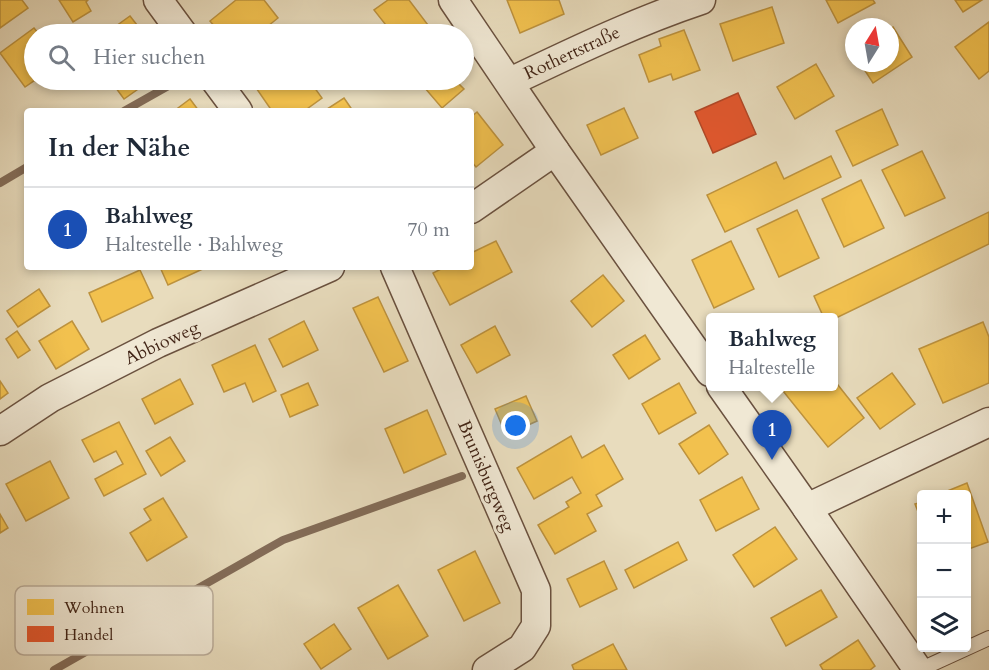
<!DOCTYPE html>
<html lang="de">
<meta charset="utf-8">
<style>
body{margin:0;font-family:Cardo,serif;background:#f2f2f3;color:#1f2937}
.controls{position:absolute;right:18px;bottom:18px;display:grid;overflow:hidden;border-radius:6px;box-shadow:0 3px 9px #0003}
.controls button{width:54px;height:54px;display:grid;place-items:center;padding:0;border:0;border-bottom:2px solid #e0e1e3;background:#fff;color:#1f2937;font:30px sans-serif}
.compass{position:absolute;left:845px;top:18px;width:54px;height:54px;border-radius:50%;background:#fff;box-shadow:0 3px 9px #0003;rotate:11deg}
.you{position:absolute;left:516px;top:426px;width:21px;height:21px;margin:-15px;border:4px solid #fff;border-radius:50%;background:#1a73e8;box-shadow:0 0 0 9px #1a73e833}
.badge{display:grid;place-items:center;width:39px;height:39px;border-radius:50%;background:#b45309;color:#fff;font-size:20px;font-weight:700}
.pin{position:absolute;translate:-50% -50px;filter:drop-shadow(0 2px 3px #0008)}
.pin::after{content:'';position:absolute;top:32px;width:21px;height:18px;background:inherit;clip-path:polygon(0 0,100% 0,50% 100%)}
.popup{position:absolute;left:706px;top:313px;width:132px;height:78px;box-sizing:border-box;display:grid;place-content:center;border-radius:6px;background:#fff;filter:drop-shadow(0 2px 4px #0005);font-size:20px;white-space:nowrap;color:#747a83}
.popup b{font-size:22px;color:#1f2937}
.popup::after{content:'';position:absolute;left:50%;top:100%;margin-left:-12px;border:12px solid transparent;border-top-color:#fff}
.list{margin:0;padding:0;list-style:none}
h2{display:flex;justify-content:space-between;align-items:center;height:78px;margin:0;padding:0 24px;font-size:26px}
h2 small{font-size:20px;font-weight:400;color:#747a83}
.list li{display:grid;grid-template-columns:39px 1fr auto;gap:18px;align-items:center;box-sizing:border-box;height:84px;padding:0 24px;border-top:2px solid #e0e1e3}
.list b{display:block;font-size:22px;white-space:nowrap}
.list p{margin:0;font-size:20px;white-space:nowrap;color:#747a83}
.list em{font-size:20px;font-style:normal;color:#747a83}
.icon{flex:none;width:33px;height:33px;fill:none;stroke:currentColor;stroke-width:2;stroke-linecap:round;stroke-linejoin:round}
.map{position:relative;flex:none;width:989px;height:670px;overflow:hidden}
.search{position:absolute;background:#fff;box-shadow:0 3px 9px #0003;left:24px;top:24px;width:450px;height:66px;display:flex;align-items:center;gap:15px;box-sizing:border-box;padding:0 21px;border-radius:33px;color:#747a83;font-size:22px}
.panel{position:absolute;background:#fff;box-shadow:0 3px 9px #0003;left:24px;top:108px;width:450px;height:162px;border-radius:6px}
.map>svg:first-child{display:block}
.homes{fill:#f2c14e;stroke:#bd923d;stroke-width:1.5}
.shops{fill:#e4572e;stroke:#b34726;stroke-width:1.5}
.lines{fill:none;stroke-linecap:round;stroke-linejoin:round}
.stream{stroke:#836c58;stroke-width:8}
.lane-casing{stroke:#6a513f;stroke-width:16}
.street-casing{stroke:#6a513f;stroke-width:31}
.lane{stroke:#f0e8d4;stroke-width:14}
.street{stroke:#f0e8d4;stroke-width:28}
.labels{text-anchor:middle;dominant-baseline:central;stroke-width:6;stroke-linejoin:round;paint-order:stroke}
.street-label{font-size:18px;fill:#402315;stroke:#f0e8d4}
.key{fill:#f0e8d4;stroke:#bbad9b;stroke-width:1.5}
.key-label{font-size:16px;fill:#402315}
</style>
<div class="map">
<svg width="989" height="670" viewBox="0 0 989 670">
<rect width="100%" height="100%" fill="#e8dcbd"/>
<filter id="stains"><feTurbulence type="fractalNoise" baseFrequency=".00333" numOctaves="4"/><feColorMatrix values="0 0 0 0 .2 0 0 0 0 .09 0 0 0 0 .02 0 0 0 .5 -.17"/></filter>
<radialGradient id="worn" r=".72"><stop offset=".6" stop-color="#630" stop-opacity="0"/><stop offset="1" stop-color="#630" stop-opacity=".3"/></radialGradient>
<g class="homes">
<path d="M0 0H22L28 8 0 28Z"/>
<path d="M59 0H88L86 2 91 11 73 22Z"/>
<path d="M236 0H264L278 18 258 34H221L210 21Z"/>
<path d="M388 0H409L428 25 416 34H393L374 10Z"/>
<path d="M507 0H559L564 14 520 33Z"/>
<path d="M826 0H873L875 3 838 23Z"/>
<path d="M955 0H982L963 12Z"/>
<path d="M772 7 784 43 733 61 720 24Z"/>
<path d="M130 16 144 34H105Z"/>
<path d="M989 22V71L979 79 955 47Z"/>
<path d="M893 27 912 57 873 83 860 63H890V29Z"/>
<path d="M34 28 39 34H34L35 80 25 87 0 53Z"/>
<path d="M684 30 700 70 673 80 671 74 649 82 639 55 661 46 659 39Z"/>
<path d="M816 64 834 96 795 119 777 87Z"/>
<path d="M110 80H151L124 99Z"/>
<path d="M255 80H309L322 98 304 111H272L252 82Z"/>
<path d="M418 80H455L464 89 442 108Z"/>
<path d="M344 98 353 111H324Z"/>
<path d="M190 99 199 111H174Z"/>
<path d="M624 108 638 138 601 155 587 125Z"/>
<path d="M882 109 898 145 853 166 836 131Z"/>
<path d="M477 112 503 145 476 167 471 161V117Z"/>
<path d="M922 151 945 198 905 216 882 170Z"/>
<path d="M831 156 841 177 725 232 707 195 776 162 784 179Z"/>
<path d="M861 180 884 228 844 247 822 199Z"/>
<path d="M797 210 819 258 779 277 757 229Z"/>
<path d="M989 212V244L834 319 824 318 814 296Z"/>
<path d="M496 241 512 272 450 305 433 273 445 267H471V253Z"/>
<path d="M731 241 754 289 714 308 692 260Z"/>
<path d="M160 267H207L168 285Z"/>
<path d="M140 270 153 298 102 322 89 293Z"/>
<path d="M603 275 624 301 592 327 571 301Z"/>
<path d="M39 289 50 306 18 327 7 311Z"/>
<path d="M378 297 408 361 384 372 353 308Z"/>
<path d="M72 321 89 349 56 369 39 341Z"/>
<path d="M304 321 318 350 283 367 269 339Z"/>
<path d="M983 322 989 337V383L943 403 919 349Z"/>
<path d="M495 326 510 355 477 373 461 345Z"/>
<path d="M17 331 30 350 18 358 6 339Z"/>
<path d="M645 335 660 359 629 379 613 355Z"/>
<path d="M255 345 276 391 253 402 245 383 224 392 212 365Z"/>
<path d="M892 373 915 404 880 429 857 398Z"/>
<path d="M180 379 193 404 155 424 142 399Z"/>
<path d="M834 380 864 418 828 447 779 386H834Z"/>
<path d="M0 381 8 393 0 399Z"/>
<path d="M308 383 318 405 290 417 281 395Z"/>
<path d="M679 383 696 413 659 434 642 404Z"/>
<path d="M526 396 537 421 506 435 495 409Z"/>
<path d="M427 410 446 454 404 473 385 429Z"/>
<path d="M119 422 146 474 104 496 95 479 123 464 116 451 94 462 82 440Z"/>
<path d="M709 425 728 454 699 474 679 444Z"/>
<path d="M571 436 582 458 604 445 623 479 596 495 602 506 587 514 596 531 555 554 538 525 569 507 566 502 581 493 572 477 534 499 517 468Z"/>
<path d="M170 437 185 461 161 476 146 451Z"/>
<path d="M50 461 69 498 26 521 6 484Z"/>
<path d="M742 477 759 509 716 531 700 500Z"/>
<path d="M967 483 988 542 966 550V494H940Z"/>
<path d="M163 498 187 537 147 561 130 533 151 520 144 509Z"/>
<path d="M922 502V522L915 504Z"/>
<path d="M0 514 8 528 0 533Z"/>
<path d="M775 527 797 559 754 587 733 555Z"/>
<path d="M678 542 687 560 634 588 625 570Z"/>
<path d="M475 551 500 603 464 621 438 570Z"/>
<path d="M604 561 617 589 580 607 567 579Z"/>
<path d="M398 585 428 636 388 659 358 608Z"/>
<path d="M821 590 837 617 786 646 771 618Z"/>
<path d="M334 624 351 649 321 669 304 644Z"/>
<path d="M858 640 875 666 870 670H823L820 665Z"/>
<path d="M613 644 627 670H574L572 665Z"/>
</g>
<path class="shops" d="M738 93 756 134 713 153 695 112Z"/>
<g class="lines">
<g class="stream">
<path d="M124 111 179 80"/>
<path d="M0 183 27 167"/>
<path d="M54 670 283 540 462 476"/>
</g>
<defs>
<path id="lane" d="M919 670 989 638"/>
<g id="street">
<path d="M158 0 183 34"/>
<path d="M453 0 555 151 710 372"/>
<path d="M215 80 238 111"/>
<path d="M510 82C573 52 635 22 701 0"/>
<path d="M471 209 555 151"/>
<path d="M395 267 536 590V626L522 648 487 670"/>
<path d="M721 386 800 498 918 670"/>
<path d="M0 431 50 398 158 343 330 267"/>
<path d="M807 508 989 422"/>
</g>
</defs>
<use href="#lane" class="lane-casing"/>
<use href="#street" class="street-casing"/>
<use href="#lane" class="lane"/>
<use href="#street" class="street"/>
</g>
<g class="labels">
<g class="street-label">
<text transform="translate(572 53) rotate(-25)">Rothertstraße</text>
<text transform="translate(162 343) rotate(-25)">Abbioweg</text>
<text transform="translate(486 476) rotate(67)">Brunisburgweg</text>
</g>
</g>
<rect x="15" y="586" width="198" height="69" rx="9" class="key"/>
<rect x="27" y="599" width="27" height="16" fill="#f2c14e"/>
<rect x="27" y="626" width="27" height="16" fill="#e4572e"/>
<g class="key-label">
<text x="64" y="613">Wohnen</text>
<text x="64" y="640">Handel</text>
</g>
<rect width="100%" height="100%" filter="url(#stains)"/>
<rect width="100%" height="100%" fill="url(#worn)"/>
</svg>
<div class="controls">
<button>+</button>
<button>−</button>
<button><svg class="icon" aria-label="layers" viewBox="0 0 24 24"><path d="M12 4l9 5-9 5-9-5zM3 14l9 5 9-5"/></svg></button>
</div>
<svg class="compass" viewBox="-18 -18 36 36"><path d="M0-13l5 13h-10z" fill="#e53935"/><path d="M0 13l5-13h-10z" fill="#747a83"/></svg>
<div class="you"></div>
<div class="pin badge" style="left:772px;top:460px;background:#1a4fb4">1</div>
<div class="popup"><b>Bahlweg</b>Haltestelle</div>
<div class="search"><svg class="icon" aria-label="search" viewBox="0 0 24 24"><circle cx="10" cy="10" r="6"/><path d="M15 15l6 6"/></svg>Hier suchen</div>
<section class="panel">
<h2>In der Nähe<small></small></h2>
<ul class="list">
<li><span class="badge" style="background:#1a4fb4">1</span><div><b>Bahlweg</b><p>Haltestelle · Bahlweg</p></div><em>70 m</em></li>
</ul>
</section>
</div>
